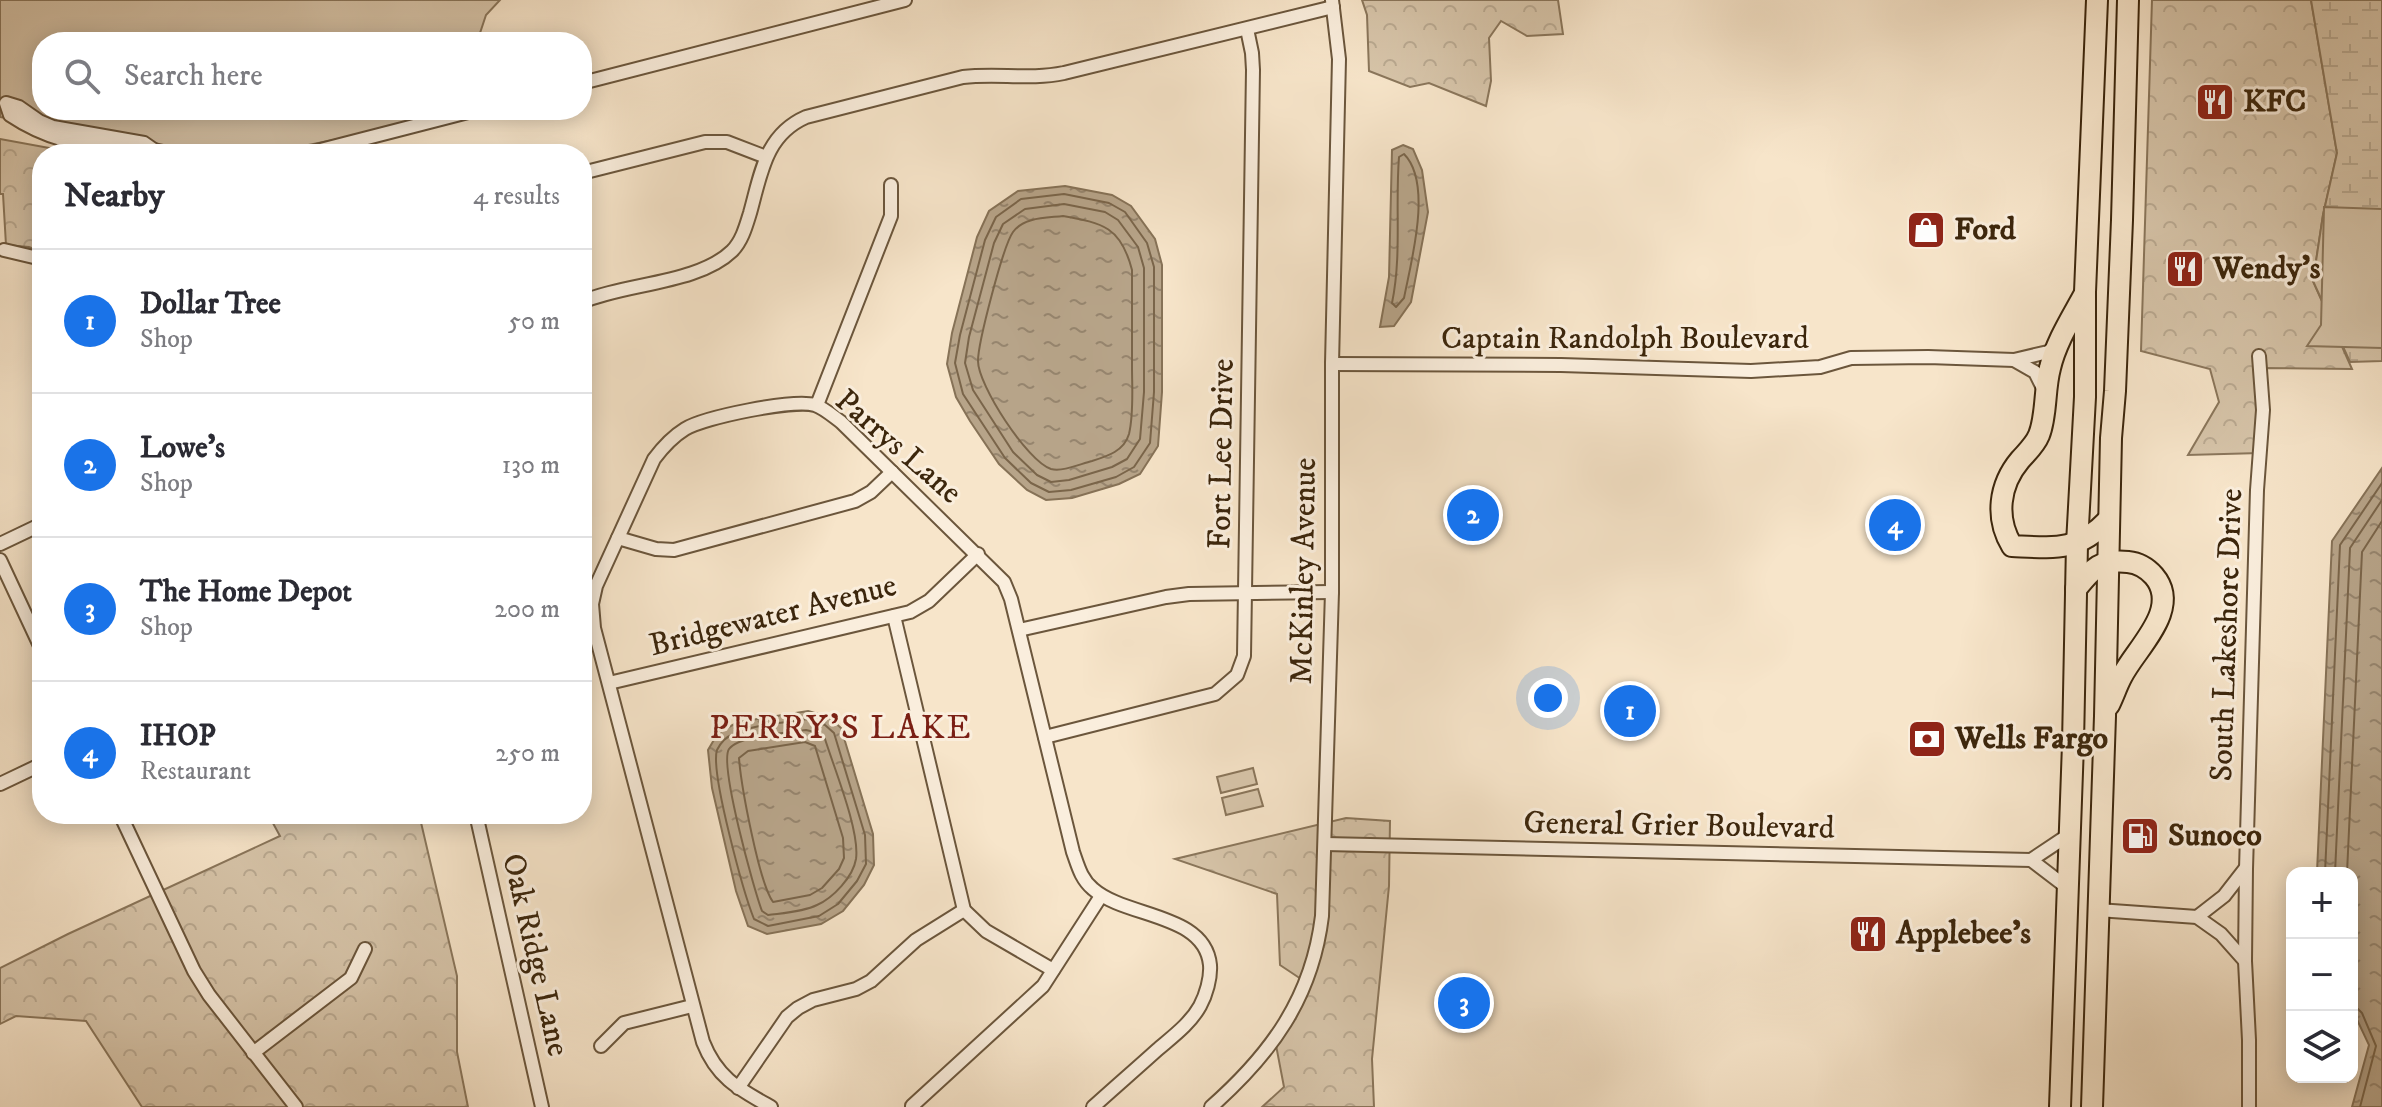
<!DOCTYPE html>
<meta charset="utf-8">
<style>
body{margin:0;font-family:"IM FELL DW Pica",serif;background:#f2f2f3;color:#2b2b33}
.controls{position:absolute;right:24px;bottom:24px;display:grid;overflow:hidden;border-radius:16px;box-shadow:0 4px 20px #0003}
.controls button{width:72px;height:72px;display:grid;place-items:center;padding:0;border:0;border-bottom:2px solid #e1e1e2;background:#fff;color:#2b2b33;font:40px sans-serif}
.you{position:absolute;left:1548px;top:698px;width:28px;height:28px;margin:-20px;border:6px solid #fff;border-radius:50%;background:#1a73e8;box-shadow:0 0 0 12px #1a73e833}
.badge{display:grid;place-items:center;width:52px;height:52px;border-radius:50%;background:#1a73e8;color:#fff;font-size:26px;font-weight:700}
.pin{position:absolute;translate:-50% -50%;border:4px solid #fff;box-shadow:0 2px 8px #0006}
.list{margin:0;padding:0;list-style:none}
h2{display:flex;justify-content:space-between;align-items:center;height:104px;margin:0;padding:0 32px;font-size:34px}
h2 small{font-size:26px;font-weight:400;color:#7c7c81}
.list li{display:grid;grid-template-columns:52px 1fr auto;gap:24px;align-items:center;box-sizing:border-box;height:144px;padding:0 32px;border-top:2px solid #e1e1e2}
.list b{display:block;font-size:30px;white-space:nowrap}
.list p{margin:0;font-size:26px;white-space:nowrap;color:#7c7c81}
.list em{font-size:26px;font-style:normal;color:#7c7c81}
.icon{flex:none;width:44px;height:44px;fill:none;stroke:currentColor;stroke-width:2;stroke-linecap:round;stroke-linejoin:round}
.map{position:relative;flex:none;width:2382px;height:1107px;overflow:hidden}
.search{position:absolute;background:#fff;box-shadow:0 4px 20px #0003;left:32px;top:32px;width:560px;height:88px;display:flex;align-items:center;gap:20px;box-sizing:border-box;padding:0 28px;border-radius:32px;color:#7c7c81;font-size:30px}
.panel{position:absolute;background:#fff;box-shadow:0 4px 20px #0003;left:32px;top:144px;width:560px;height:680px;border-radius:32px}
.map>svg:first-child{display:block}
.forest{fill:url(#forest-crowns);stroke:#8a765b;stroke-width:2}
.wetland{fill:url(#wetland-marsh);stroke:#8a765b;stroke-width:2}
.park{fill:#d7c5aa;stroke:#8a765b;stroke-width:2}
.water{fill:url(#water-ripples);stroke:#867257;stroke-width:2}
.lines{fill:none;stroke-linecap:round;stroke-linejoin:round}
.shore{stroke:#7a654a;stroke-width:2}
.minor-casing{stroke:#6b563c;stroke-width:16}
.trunk-casing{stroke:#3c260c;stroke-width:24}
.minor{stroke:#faeedd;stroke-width:12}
.trunk{stroke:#f7e5ca;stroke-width:20}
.labels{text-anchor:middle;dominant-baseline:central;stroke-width:6;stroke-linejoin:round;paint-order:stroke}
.poi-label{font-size:32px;font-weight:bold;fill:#3c260c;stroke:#faeedd;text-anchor:start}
.street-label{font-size:32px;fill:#3c260c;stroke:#faeedd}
.neighbourhood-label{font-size:34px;letter-spacing:2px;fill:#7a1f14;stroke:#faeedd}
</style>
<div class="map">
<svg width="2382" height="1107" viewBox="0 0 2382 1107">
<defs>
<pattern id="forest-crowns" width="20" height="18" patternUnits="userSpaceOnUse" patternTransform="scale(2)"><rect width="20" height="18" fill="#d7c5aa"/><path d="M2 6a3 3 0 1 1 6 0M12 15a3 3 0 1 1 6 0" fill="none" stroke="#b9a991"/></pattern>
<pattern id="wetland-marsh" width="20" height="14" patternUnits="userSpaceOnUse" patternTransform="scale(2)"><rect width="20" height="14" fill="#d7c5aa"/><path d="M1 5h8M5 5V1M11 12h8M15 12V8" fill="none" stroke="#b9a991"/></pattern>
<pattern id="water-ripples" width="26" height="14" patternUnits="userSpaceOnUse" patternTransform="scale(2)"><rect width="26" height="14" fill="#b7a489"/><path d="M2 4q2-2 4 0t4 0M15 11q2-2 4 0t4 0" fill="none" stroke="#96856e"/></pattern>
</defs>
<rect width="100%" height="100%" fill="#f7e5ca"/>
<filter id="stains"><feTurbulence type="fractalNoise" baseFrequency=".0025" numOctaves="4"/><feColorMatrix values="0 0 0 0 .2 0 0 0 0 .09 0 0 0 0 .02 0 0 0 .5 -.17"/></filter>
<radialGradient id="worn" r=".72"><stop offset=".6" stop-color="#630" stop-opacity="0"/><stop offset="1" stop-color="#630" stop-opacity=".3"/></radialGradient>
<g class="forest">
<path d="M1362 0H1558L1563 34 1527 36 1501 21 1489 38 1491 81 1486 106 1429 83 1410 87 1369 71 1367 15Z"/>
<path d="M2152 0H2311L2337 153 2323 215 2313 281 2352 369 2262 368 2260 453 2188 455 2219 402 2210 369 2141 351Z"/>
<path d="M0 139 82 154H42V252L29 247 6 245 3 194H0Z"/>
<path d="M268 814H419L457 976V1052L468 1107H142L86 1021 16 1016 0 1024V968L68 934 280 836Z"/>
<path d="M1346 818 1390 821 1389 886 1372 1059 1374 1107H1262L1284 1087 1275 1040 1304 981 1280 965 1277 894 1175 859Z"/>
</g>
<path class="wetland" d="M2311 0H2382V361L2350 362 2313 281 2323 215 2337 153Z"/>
<g class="park">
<path d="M0 0H500L486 15 477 42H42V110H456L454 116 263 154H191L0 117Z"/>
<path d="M2324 207 2382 209V348L2307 346 2321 325Z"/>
<path d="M1253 768 1257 784 1221 793 1217 777Z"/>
<path d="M1258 789 1263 806 1226 815 1222 798Z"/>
</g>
<g class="water">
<path d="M1403 145 1413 149 1422 170 1428 212 1411 302 1394 326 1380 327 1389 277 1392 150Z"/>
<path d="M1065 186 1112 195 1131 206 1155 239 1162 265V392L1158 446 1140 474 1119 484 1072 498 1046 500 1027 490 999 464 970 421 956 397 947 364 952 333 977 237 989 211 1018 191Z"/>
<path d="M2382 468V1107H2352L2369 1045 2352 1009V873L2317 872 2332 541Z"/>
<path d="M808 711 829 717 841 728 873 834 874 865 864 885 843 911 821 924 767 934 748 926 736 891 712 788 708 750 718 733 738 722Z"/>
</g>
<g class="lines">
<g class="shore">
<path d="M1404 154C1433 183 1411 262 1404 298L1396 307 1392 303C1402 255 1395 206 1399 157Z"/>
<path d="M1064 194 1109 203 1125 212 1147 243 1154 267V392L1150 443 1134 467 1116 477 1071 490 1049 492 1031 483 1005 458 963 394 955 363 960 335 985 240 996 217 1021 199Z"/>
<path d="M1064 204 1105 212 1118 220 1138 247 1144 268V392L1140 439 1127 459 1112 467 1069 480 1051 482 1037 475 1013 452 973 390 965 363 969 337 994 243 1003 224 1025 209Z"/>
<path d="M1063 216C1103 223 1121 227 1132 270 1132 302 1132 335 1132 367 1132 388 1134 413 1129 434 1124 451 1108 456 1092 461 1080 464 1063 472 1051 469 1027 461 978 385 978 361 978 343 1003 246 1013 232 1024 217 1046 218 1063 216Z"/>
<path d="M807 719 825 725 834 733 865 835 866 864 857 881 838 904 819 916 768 926 754 919C744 894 710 772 717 750 719 746 721 743 724 740 739 725 786 723 807 719Z"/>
<path d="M806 730 819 733 825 739C834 768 860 831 856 859 853 877 833 898 817 905 803 912 783 913 768 915L762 911C754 890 719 764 729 749 740 735 788 733 806 730Z"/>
<path d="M805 742 815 746 843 838 844 858 839 869 822 888 810 895 773 902C759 883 741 785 739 758L748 751Z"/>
<path d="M2325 873 2340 545 2382 483"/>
<path d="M2335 873 2350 548 2382 500"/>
<path d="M2347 873 2362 552 2382 521"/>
<path d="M2352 1009H2358L2362 1013 2376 1046 2360 1107"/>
</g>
<defs>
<g id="minor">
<path d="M582 83 905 0"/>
<path d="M6 103 19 107 39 121 53 127 144 143 154 150 142 153C90 145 55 145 10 115Z"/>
<path d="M154 150 172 154"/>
<path d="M305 154 476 110"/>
<path d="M582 173 705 142H727L766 157"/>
<path d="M4 250 42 259"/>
<path d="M582 302C625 283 698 284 732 251 742 241 746 226 750 213 761 174 765 135 806 117L963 77C997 73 1030 80 1064 73L1333 7"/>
<path d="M2014 360 2035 372 2044 390"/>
<path d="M1332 364 1561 365 1751 371 1820 367 1851 358 1928 357 2014 360 2048 352 2057 345"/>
<path d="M817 405 891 216V185"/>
<path d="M618 538 656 549 674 550 855 501 871 492 892 472"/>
<path d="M0 544 42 524"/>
<path d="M0 560 42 650"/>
<path d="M894 616 964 910 986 931 1053 970"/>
<path d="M1019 630 1166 597 1189 594 1332 592"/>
<path d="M609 683 910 612 929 601 978 554"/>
<path d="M1045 737 1215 694 1237 675 1244 656 1253 70 1252 53 1247 29"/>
<path d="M0 784 42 764"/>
<path d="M120 814 194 971 209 995 296 1107"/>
<path d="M476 814 542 1107"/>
<path d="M1325 844 2031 860 2069 889"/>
<path d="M2031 860 2070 834"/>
<path d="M2098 910 2197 917 2221 934 2245 961"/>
<path d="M2197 917 2224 896 2245 869"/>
<path d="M601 1046 624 1023 692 1006"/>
<path d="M253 1053 351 978 365 949"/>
<path d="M738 1088 787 1017 798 1008 813 1000 856 989 871 981 916 940 964 910"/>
<path d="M912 1106 1043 986 1101 896"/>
<path d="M771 1107C739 1089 717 1078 703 1042L594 628 592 604 596 586 654 459C663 447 672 437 685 429 705 417 793 399 815 405 824 408 834 417 841 422L1004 582 1011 599 1073 852C1078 866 1081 879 1093 889 1126 918 1205 913 1210 965 1211 978 1206 995 1200 1006 1190 1024 1172 1037 1157 1050 1136 1069 1114 1088 1093 1107"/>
<path d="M1211 1107C1271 1054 1312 998 1322 916L1332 592V364L1339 59 1332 0"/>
<path d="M2249 1107V1040L2245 961 2246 869 2257 490 2263 410 2259 356"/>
</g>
<g id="trunk">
<path d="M2084 295C2071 319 2056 342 2050 368 2044 390 2047 415 2039 435 2035 445 2027 452 2020 460 1999 485 1995 518 2012 546 2054 548 2078 552 2108 520"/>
<path d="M2076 589C2093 568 2100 559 2128 562 2138 563 2147 568 2154 576 2182 609 2136 648 2122 676 2117 685 2114 695 2109 705"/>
<path d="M2060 1107 2073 744 2077 544 2085 397V292L2097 0"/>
<path d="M2092 1107 2105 716 2111 438 2115 391 2122 220 2128 0"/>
</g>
</defs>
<use href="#minor" class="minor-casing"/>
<use href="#trunk" class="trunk-casing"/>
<use href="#minor" class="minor"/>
<use href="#trunk" class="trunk"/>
</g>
<defs>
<symbol id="restaurant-square" viewBox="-11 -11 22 22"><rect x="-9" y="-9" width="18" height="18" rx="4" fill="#8f2418" stroke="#faeedd"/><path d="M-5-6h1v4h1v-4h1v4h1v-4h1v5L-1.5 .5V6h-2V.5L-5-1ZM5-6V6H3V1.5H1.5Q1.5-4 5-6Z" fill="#fff"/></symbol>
<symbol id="shop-square" viewBox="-11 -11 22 22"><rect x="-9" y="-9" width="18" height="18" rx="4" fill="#8f2418" stroke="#faeedd"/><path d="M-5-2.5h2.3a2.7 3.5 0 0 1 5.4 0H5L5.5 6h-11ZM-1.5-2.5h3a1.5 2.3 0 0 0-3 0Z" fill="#fff"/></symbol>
<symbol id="bank-square" viewBox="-11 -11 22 22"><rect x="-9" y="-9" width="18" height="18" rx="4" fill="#8f2418" stroke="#faeedd"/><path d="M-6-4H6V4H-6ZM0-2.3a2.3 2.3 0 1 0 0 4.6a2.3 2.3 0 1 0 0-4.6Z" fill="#fff"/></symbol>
<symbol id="fuel-square" viewBox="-11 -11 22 22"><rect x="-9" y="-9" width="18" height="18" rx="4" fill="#8f2418" stroke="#faeedd"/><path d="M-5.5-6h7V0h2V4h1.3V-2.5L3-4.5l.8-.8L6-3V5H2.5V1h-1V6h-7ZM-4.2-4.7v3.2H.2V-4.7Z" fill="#fff"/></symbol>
</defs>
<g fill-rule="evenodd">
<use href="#restaurant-square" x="2193" y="80" width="44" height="44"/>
<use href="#shop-square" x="1904" y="208" width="44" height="44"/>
<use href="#restaurant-square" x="2163" y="247" width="44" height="44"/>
<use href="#bank-square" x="1905" y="717" width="44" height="44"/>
<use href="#fuel-square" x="2118" y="814" width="44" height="44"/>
<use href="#restaurant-square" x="1846" y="912" width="44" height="44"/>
</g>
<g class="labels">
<g class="poi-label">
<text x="2243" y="102">KFC</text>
<text x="1954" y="230">Ford</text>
<text x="2213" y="269">Wendy's</text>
<text x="1955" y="739">Wells Fargo</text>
<text x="2168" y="836">Sunoco</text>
<text x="1896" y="934">Applebee's</text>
</g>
<g class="street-label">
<text x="1625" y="339">Captain Randolph Boulevard</text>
<text transform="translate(898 447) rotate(41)">Parrys Lane</text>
<text transform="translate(1222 454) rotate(-89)">Fort Lee Drive</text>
<text transform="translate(1304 571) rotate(-89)">McKinley Avenue</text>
<text transform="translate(773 616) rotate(-14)">Bridgewater Avenue</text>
<text transform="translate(2227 635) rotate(-88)">South Lakeshore Drive</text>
<text transform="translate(1679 826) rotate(1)">General Grier Boulevard</text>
<text transform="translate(535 955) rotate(77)">Oak Ridge Lane</text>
</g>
<g class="neighbourhood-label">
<text x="841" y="728">PERRY'S LAKE</text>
</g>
</g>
<rect width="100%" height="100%" filter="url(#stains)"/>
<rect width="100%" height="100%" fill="url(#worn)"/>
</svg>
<div class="controls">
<button>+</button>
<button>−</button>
<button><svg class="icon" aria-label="layers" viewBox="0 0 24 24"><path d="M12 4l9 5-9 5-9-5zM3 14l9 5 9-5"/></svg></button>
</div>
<div class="you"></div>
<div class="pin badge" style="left:1630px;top:711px">1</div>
<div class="pin badge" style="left:1473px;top:515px">2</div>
<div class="pin badge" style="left:1464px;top:1003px">3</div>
<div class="pin badge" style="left:1895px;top:525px">4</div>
<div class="search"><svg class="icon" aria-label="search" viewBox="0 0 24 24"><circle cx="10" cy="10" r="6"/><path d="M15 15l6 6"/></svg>Search here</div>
<section class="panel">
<h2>Nearby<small>4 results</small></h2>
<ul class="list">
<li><span class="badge">1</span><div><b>Dollar Tree</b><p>Shop</p></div><em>50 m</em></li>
<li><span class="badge">2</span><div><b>Lowe's</b><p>Shop</p></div><em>130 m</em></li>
<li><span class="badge">3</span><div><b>The Home Depot</b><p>Shop</p></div><em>200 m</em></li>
<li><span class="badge">4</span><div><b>IHOP</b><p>Restaurant</p></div><em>250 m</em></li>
</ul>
</section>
</div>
